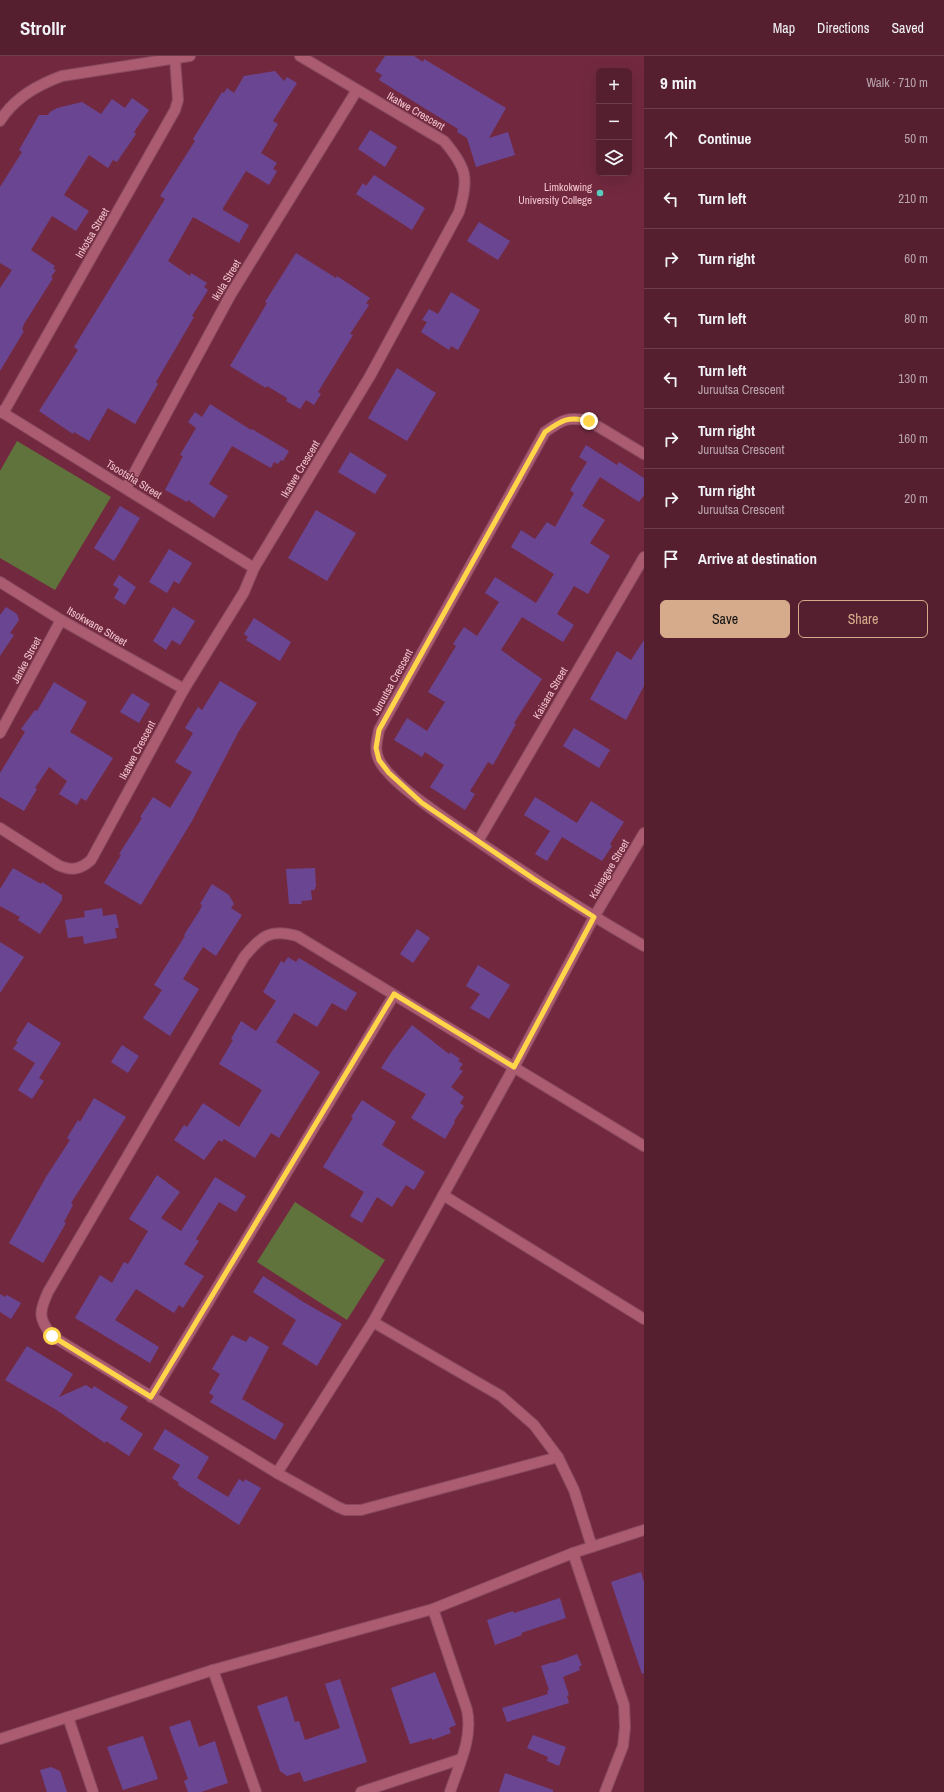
<!DOCTYPE html>
<meta charset="utf-8">
<style>
body{margin:0;font-family:"Archivo Narrow",sans-serif;background:#5f2c3c;color:#f1f3f6}
.controls{position:absolute;right:12px;top:12px;display:grid;overflow:hidden;border-radius:6px;box-shadow:0 4px 16px #0002}
.controls button{width:36px;height:36px;display:grid;place-items:center;padding:0;border:0;border-bottom:1px solid #6c3d4c;background:#561f30;color:#f1f3f6;font:20px sans-serif}
.stop{position:absolute;width:12px;height:12px;margin:-9px;border:3px solid #ffd54a;border-radius:50%;background:#fff}
.stop.end{background:#ffd54a;border-color:#fff;box-shadow:0 1px 4px #0008}
.list{margin:0;padding:0;list-style:none}
h2{display:flex;justify-content:space-between;align-items:center;height:52px;margin:0;padding:0 16px;font-size:17px}
h2 small{font-size:13px;font-weight:400;color:#b6a2ab}
.list li{display:grid;grid-template-columns:26px 1fr auto;gap:12px;align-items:center;box-sizing:border-box;height:60px;padding:0 16px;border-top:1px solid #6c3d4c}
.list b{display:block;font-size:15px;white-space:nowrap}
.list p{margin:0;font-size:13px;white-space:nowrap;color:#b6a2ab}
.list em{font-size:13px;font-style:normal;color:#b6a2ab}
.actions{display:flex;gap:8px;padding:12px 16px}
.actions a{flex:1;padding:9px 0;border:1px solid #d6ab8b;border-radius:6px;text-align:center;font-size:14px;color:#d6ab8b}
.actions .main{background:#d6ab8b;color:#111}
.icon{flex:none;width:22px;height:22px;fill:none;stroke:currentColor;stroke-width:2;stroke-linecap:round;stroke-linejoin:round}
.map{position:relative;flex:none;width:644px;height:1736px;overflow:hidden}
header{display:flex;align-items:center;gap:24px;box-sizing:border-box;height:56px;padding:0 20px;background:#561f30;border-bottom:1px solid #6c3d4c}
header strong{font-size:19px}
nav{display:flex;gap:22px;margin-inline-start:auto;font-size:14px}
main{display:flex}
aside{flex:1;background:#561f30}
.map>svg:first-child{display:block}
.green{fill:#61733c}
.building{fill:#6a4692}
.lines{fill:none;stroke-linecap:round;stroke-linejoin:round}
.street-casing{stroke:#894a5f;stroke-width:12}
.street{stroke:#ab5c71;stroke-width:10}
.route{stroke:#ffd54a;stroke-width:5}
.poi-dot{fill:#59cebf;stroke:#722940;stroke-width:1.5}
.labels{text-anchor:middle;dominant-baseline:central;stroke-width:3;stroke-linejoin:round;paint-order:stroke}
.street-label{font-size:11px;fill:#f2c5cf;stroke:#722940}
.poi-label{font-size:11px;fill:#f2c5cf;stroke:#722940;text-anchor:end}
</style>
<header>
<strong>Strollr</strong>
<nav><a>Map</a><a>Directions</a><a>Saved</a></nav>
</header>
<main>
<div class="map">
<svg width="644" height="1736" viewBox="0 0 644 1736">
<rect width="100%" height="100%" fill="#722940"/>
<g class="green">
<path d="M17 385 111 441 55 534 0 502V415Z"/>
<path d="M295 1146 385 1204 347 1264 257 1206Z"/>
</g>
<g class="building">
<path d="M385 0H414L423 6 424 3 506 52 489 82 508 76 515 99 476 111 467 82 457 76 458 73 379 24 382 19 375 15Z"/>
<path d="M275 15 284 25 287 21 297 27 273 65 278 68 261 97 277 107 273 113 277 115 269 129 246 115 223 152V154L249 169 239 187 193 161 168 205 190 220 191 217 207 227 204 231 208 234 192 260 194 261 156 326 158 328 135 368 108 352 89 385 74 376 73 378 39 355 78 294 74 291 165 143 160 140 195 85 193 83 222 36 224 37 227 32 234 37 244 20Z"/>
<path d="M132 42 149 54 134 76 136 78 117 106 113 104 108 112 89 99 64 139 89 155 76 175 52 160 31 194 55 210 53 213 56 214 51 221 53 222 24 268 22 274 24 275 0 315V232L12 214 0 207V131L22 96 19 94 39 59H48L50 56 57 52 82 46 101 58 112 43 125 52Z"/>
<path d="M370 74 397 91 385 111 358 93Z"/>
<path d="M374 119 425 152 412 174 356 138 363 127 366 130Z"/>
<path d="M479 166 510 185 498 204 467 185Z"/>
<path d="M296 197 336 222 337 220 370 242 366 247 369 249 350 278 353 279 318 336 321 338 314 349 306 344 300 353 286 345 287 342 267 330 266 332 230 310 267 247 265 246Z"/>
<path d="M451 236 480 254 458 294 451 290 449 294 421 276 427 266 422 264 429 253 438 258Z"/>
<path d="M397 312 436 337 407 385 368 362Z"/>
<path d="M210 348 251 374 252 373 289 395 283 405 281 404 278 408 274 406 271 412 232 390 209 428 228 440 214 462 188 444 187 446 165 434 183 400 180 399 196 372 188 366 195 356 202 361Z"/>
<path d="M586 389 617 409 619 406 644 422V439L639 446 600 421 582 450 605 464 590 487 610 500 588 538 574 530 557 558 574 569 563 586 522 561 501 594 542 623 514 667 516 668 493 709 488 706 470 735 475 738 465 754 430 731 444 709 425 696 422 701 394 684 407 662 427 675 445 646 428 636 456 590 453 588 464 571 477 580 499 546 485 537 495 521 536 547 554 518 511 491 521 474 535 483 547 466 555 471 574 437 570 434 587 406 579 401Z"/>
<path d="M350 396 387 419 375 438 338 416Z"/>
<path d="M120 450 140 462 114 505 94 492Z"/>
<path d="M316 454 356 477 327 525 288 502Z"/>
<path d="M169 493 192 507 179 528 174 525 167 537 149 526Z"/>
<path d="M119 519 136 531 125 549 114 542 119 533 113 529Z"/>
<path d="M6 551 17 558 19 564 10 577 14 579 0 600V559Z"/>
<path d="M173 551 195 565 180 589 172 584 166 594 153 585Z"/>
<path d="M254 562 291 586 280 605 246 584 248 581 244 578Z"/>
<path d="M644 584V630L626 664 590 643 617 595 631 604Z"/>
<path d="M220 625 257 647 239 675 192 765 141 849 104 827 121 799 119 798 142 762 140 761 153 741 170 752 192 716 175 706 193 677 185 672 198 651 202 654Z"/>
<path d="M54 626 87 646 70 676 113 702 86 745 81 742 77 749 59 738 67 725 49 711 35 732 37 733 24 755 0 741V717L25 676 21 673 35 654 37 655Z"/>
<path d="M132 637 150 648 139 667 120 656Z"/>
<path d="M574 672 610 694 599 712 563 690Z"/>
<path d="M535 741 577 767 591 745 624 766 610 788 612 790 602 805 562 781 547 805 535 798 550 775 524 759Z"/>
<path d="M13 812 41 828 42 826 62 839V844L40 878 18 864 20 861 0 850V833Z"/>
<path d="M315 812 316 831H315V834H311L312 844 301 845 302 848H289L286 813Z"/>
<path d="M212 828 229 839 234 848 231 852 242 859 216 900 203 891 183 923 199 933 170 980 143 962 162 934 154 929 185 880 184 879 200 854 202 849 200 848Z"/>
<path d="M102 852 103 860 116 858 119 872H115L117 882 84 888 83 880 68 882 65 864 85 861 84 855Z"/>
<path d="M417 873 430 882 413 907 400 898Z"/>
<path d="M0 886 24 901 0 937Z"/>
<path d="M288 901 296 906 299 902 357 937 346 955 332 947 317 971 294 957 276 986 320 1016 279 1082 271 1077 255 1102 224 1083 222 1086 219 1084 204 1104 174 1084 184 1069 187 1071 203 1047 239 1071 262 1034 219 1008 233 984 231 983 241 965 256 975 276 945 263 936 281 905 284 907Z"/>
<path d="M478 909 510 929 489 963 470 952 480 938 466 930Z"/>
<path d="M28 966 61 987 39 1022 44 1025 32 1043 18 1034 35 1007 13 993 18 986 16 985Z"/>
<path d="M412 969 449 998 450 996 460 1003 458 1005 463 1008 459 1013 463 1015 451 1031 464 1041 460 1047 464 1050 454 1065 455 1066 445 1083 411 1062 426 1038 381 1012 392 995Z"/>
<path d="M122 989 139 1000 128 1017 111 1006Z"/>
<path d="M94 1042 126 1061 71 1147 73 1149 64 1166 66 1167 43 1207 9 1187 46 1121 70 1084 67 1082 78 1064 80 1066Z"/>
<path d="M362 1044 396 1066 382 1089 425 1116 414 1134 406 1129 392 1151 377 1141 362 1167 350 1160 364 1136 323 1111 353 1062 351 1061Z"/>
<path d="M157 1119 180 1136 161 1162 181 1175 215 1121 246 1140 236 1156 219 1146 196 1183 199 1185 184 1208 204 1220 183 1252 179 1249 174 1257 136 1233 115 1264 159 1291 150 1307 75 1262 100 1219 112 1227 124 1206 128 1208 148 1175 129 1163Z"/>
<path d="M263 1220 305 1247 342 1268 317 1310 282 1288 296 1264 253 1236Z"/>
<path d="M0 1238 5 1241 7 1239 21 1247 11 1263 0 1256Z"/>
<path d="M232 1279 246 1286 250 1280 269 1291 242 1343 284 1368 275 1384 210 1346 214 1340 209 1337 220 1318 212 1313Z"/>
<path d="M27 1290 73 1318 59 1341 86 1329 92 1333 94 1330 128 1351 120 1363 143 1378 129 1400 106 1385 105 1387 55 1353 5 1324Z"/>
<path d="M165 1373 209 1401 197 1422 228 1441 239 1423 244 1426 245 1423 261 1432 239 1469 178 1429 179 1427 172 1422 180 1409 153 1393Z"/>
<path d="M641 1516 644 1526V1617L642 1618 611 1526Z"/>
<path d="M560 1542 566 1562 521 1577 522 1579 495 1589 487 1564 513 1555 514 1557Z"/>
<path d="M577 1598 582 1610H579L580 1614 563 1621 569 1639 567 1640 569 1647 507 1666 502 1652 548 1638 547 1635 549 1634 541 1610 553 1606V1607Z"/>
<path d="M435 1616 456 1669 449 1672 451 1677 432 1684V1682L410 1688 391 1632Z"/>
<path d="M340 1623 367 1706 304 1726 300 1716 287 1720 280 1715 257 1650 287 1640 295 1666 299 1665 305 1684 340 1672 325 1628Z"/>
<path d="M190 1664 199 1691 215 1685 228 1727 201 1736H188L184 1725 188 1723 169 1671Z"/>
<path d="M533 1679 566 1691 559 1710 547 1705 548 1701 527 1692Z"/>
<path d="M143 1680 158 1723 123 1734 107 1691Z"/>
<path d="M51 1711 60 1715 67 1736H47L40 1714Z"/>
<path d="M505 1717 553 1734V1736H499Z"/>
</g>
<g class="lines">
<defs>
<g id="street">
<path d="M0 65C14 42 37 29 62 20L190 0"/>
<path d="M0 355 254 512"/>
<path d="M3 357 175 54 178 44 175 3"/>
<path d="M644 398 589 365C568 360 562 364 545 376L379 674C377 685 374 694 379 704 389 725 437 757 457 771 518 813 580 853 644 890"/>
<path d="M126 432 231 238 357 34"/>
<path d="M0 526 61 564 184 633"/>
<path d="M0 677 61 564"/>
<path d="M0 772 58 809C71 815 80 814 91 804L184 633 244 536 254 512 370 320 459 156C469 122 467 112 444 85L300 0"/>
<path d="M478 785 644 501"/>
<path d="M443 1139 644 1263"/>
<path d="M373 1266 501 1340 534 1369 558 1401 574 1434 592 1491"/>
<path d="M151 1341 394 939"/>
<path d="M558 1401 361 1454H345L338 1451 277 1417 52 1280C38 1262 39 1256 48 1236L244 901C260 881 270 872 297 880L644 1090"/>
<path d="M277 1417 373 1266 514 1011 594 861 644 777"/>
<path d="M573 1497 624 1649 625 1671 623 1690 605 1736"/>
<path d="M433 1553 467 1654C473 1682 459 1709 450 1736"/>
<path d="M213 1614 256 1736"/>
<path d="M68 1661 93 1736"/>
<path d="M0 1683 213 1614 433 1553 573 1497 644 1474"/>
<path d="M361 1736 461 1703"/>
</g>
</defs>
<use href="#street" class="street-casing"/>
<use href="#street" class="street"/>
</g>
<g class="lines">
<path class="route" d="M52 1280 151 1341 394 938 514 1011 594 861 534 823 422 747 389 717 379 704 376 692 379 674 545 376C562 364 568 360 589 365"/>
</g>
<circle class="poi-dot" cx="600" cy="137" r="4"/>
<g class="labels">
<g class="street-label">
<text transform="translate(416 55) rotate(30)">Ikatwe Crescent</text>
<text transform="translate(92 177) rotate(-60)">Inkotsa Street</text>
<text transform="translate(226 224) rotate(-59)">Ikula Street</text>
<text transform="translate(300 413) rotate(-59)">Ikatwe Crescent</text>
<text transform="translate(134 423) rotate(32)">Tsootsha Street</text>
<text transform="translate(97 570) rotate(30)">Itsokwane Street</text>
<text transform="translate(26 604) rotate(-62)">Janke Street</text>
<text transform="translate(392 626) rotate(-61)">Juruutsa Crescent</text>
<text transform="translate(550 637) rotate(-60)">Kaisara Street</text>
<text transform="translate(137 694) rotate(-62)">Ikatwe Crescent</text>
<text transform="translate(609 813) rotate(-59)">Kainagwe Street</text>
</g>
<g class="poi-label">
<text x="592" y="131">Limkokwing<tspan x="592" dy="13">University College</tspan></text>
</g>
</g>
</svg>
<div class="controls">
<button>+</button>
<button>−</button>
<button><svg class="icon" aria-label="layers" viewBox="0 0 24 24"><path d="M12 4l9 5-9 5-9-5zM3 14l9 5 9-5"/></svg></button>
</div>
<div class="stop" style="left:52px;top:1280px"></div>
<div class="stop end" style="left:589px;top:365px"></div>
</div>
<aside>
<h2>9 min<small>Walk · 710 m</small></h2>
<ul class="list">
<li><svg class="icon" aria-label="ahead" viewBox="0 0 24 24"><path d="M12 20V5M6 11l6-6 6 6"/></svg><div><b>Continue</b></div><em>50 m</em></li>
<li><svg class="icon" aria-label="left" viewBox="0 0 24 24"><path d="M17 20v-9H6M10 6l-5 5 5 5"/></svg><div><b>Turn left</b></div><em>210 m</em></li>
<li><svg class="icon" aria-label="right" viewBox="0 0 24 24"><path d="M7 20v-9h11M14 6l5 5-5 5"/></svg><div><b>Turn right</b></div><em>60 m</em></li>
<li><svg class="icon" aria-label="left" viewBox="0 0 24 24"><path d="M17 20v-9H6M10 6l-5 5 5 5"/></svg><div><b>Turn left</b></div><em>80 m</em></li>
<li><svg class="icon" aria-label="left" viewBox="0 0 24 24"><path d="M17 20v-9H6M10 6l-5 5 5 5"/></svg><div><b>Turn left</b><p>Juruutsa Crescent</p></div><em>130 m</em></li>
<li><svg class="icon" aria-label="right" viewBox="0 0 24 24"><path d="M7 20v-9h11M14 6l5 5-5 5"/></svg><div><b>Turn right</b><p>Juruutsa Crescent</p></div><em>160 m</em></li>
<li><svg class="icon" aria-label="right" viewBox="0 0 24 24"><path d="M7 20v-9h11M14 6l5 5-5 5"/></svg><div><b>Turn right</b><p>Juruutsa Crescent</p></div><em>20 m</em></li>
<li><svg class="icon" aria-label="arrive" viewBox="0 0 24 24"><path d="M6 21V4h12l-3 4 3 4H6"/></svg><div><b>Arrive at destination</b></div></li>
</ul>
<div class="actions"><a class="main">Save</a><a>Share</a></div>
</aside>
</main>
